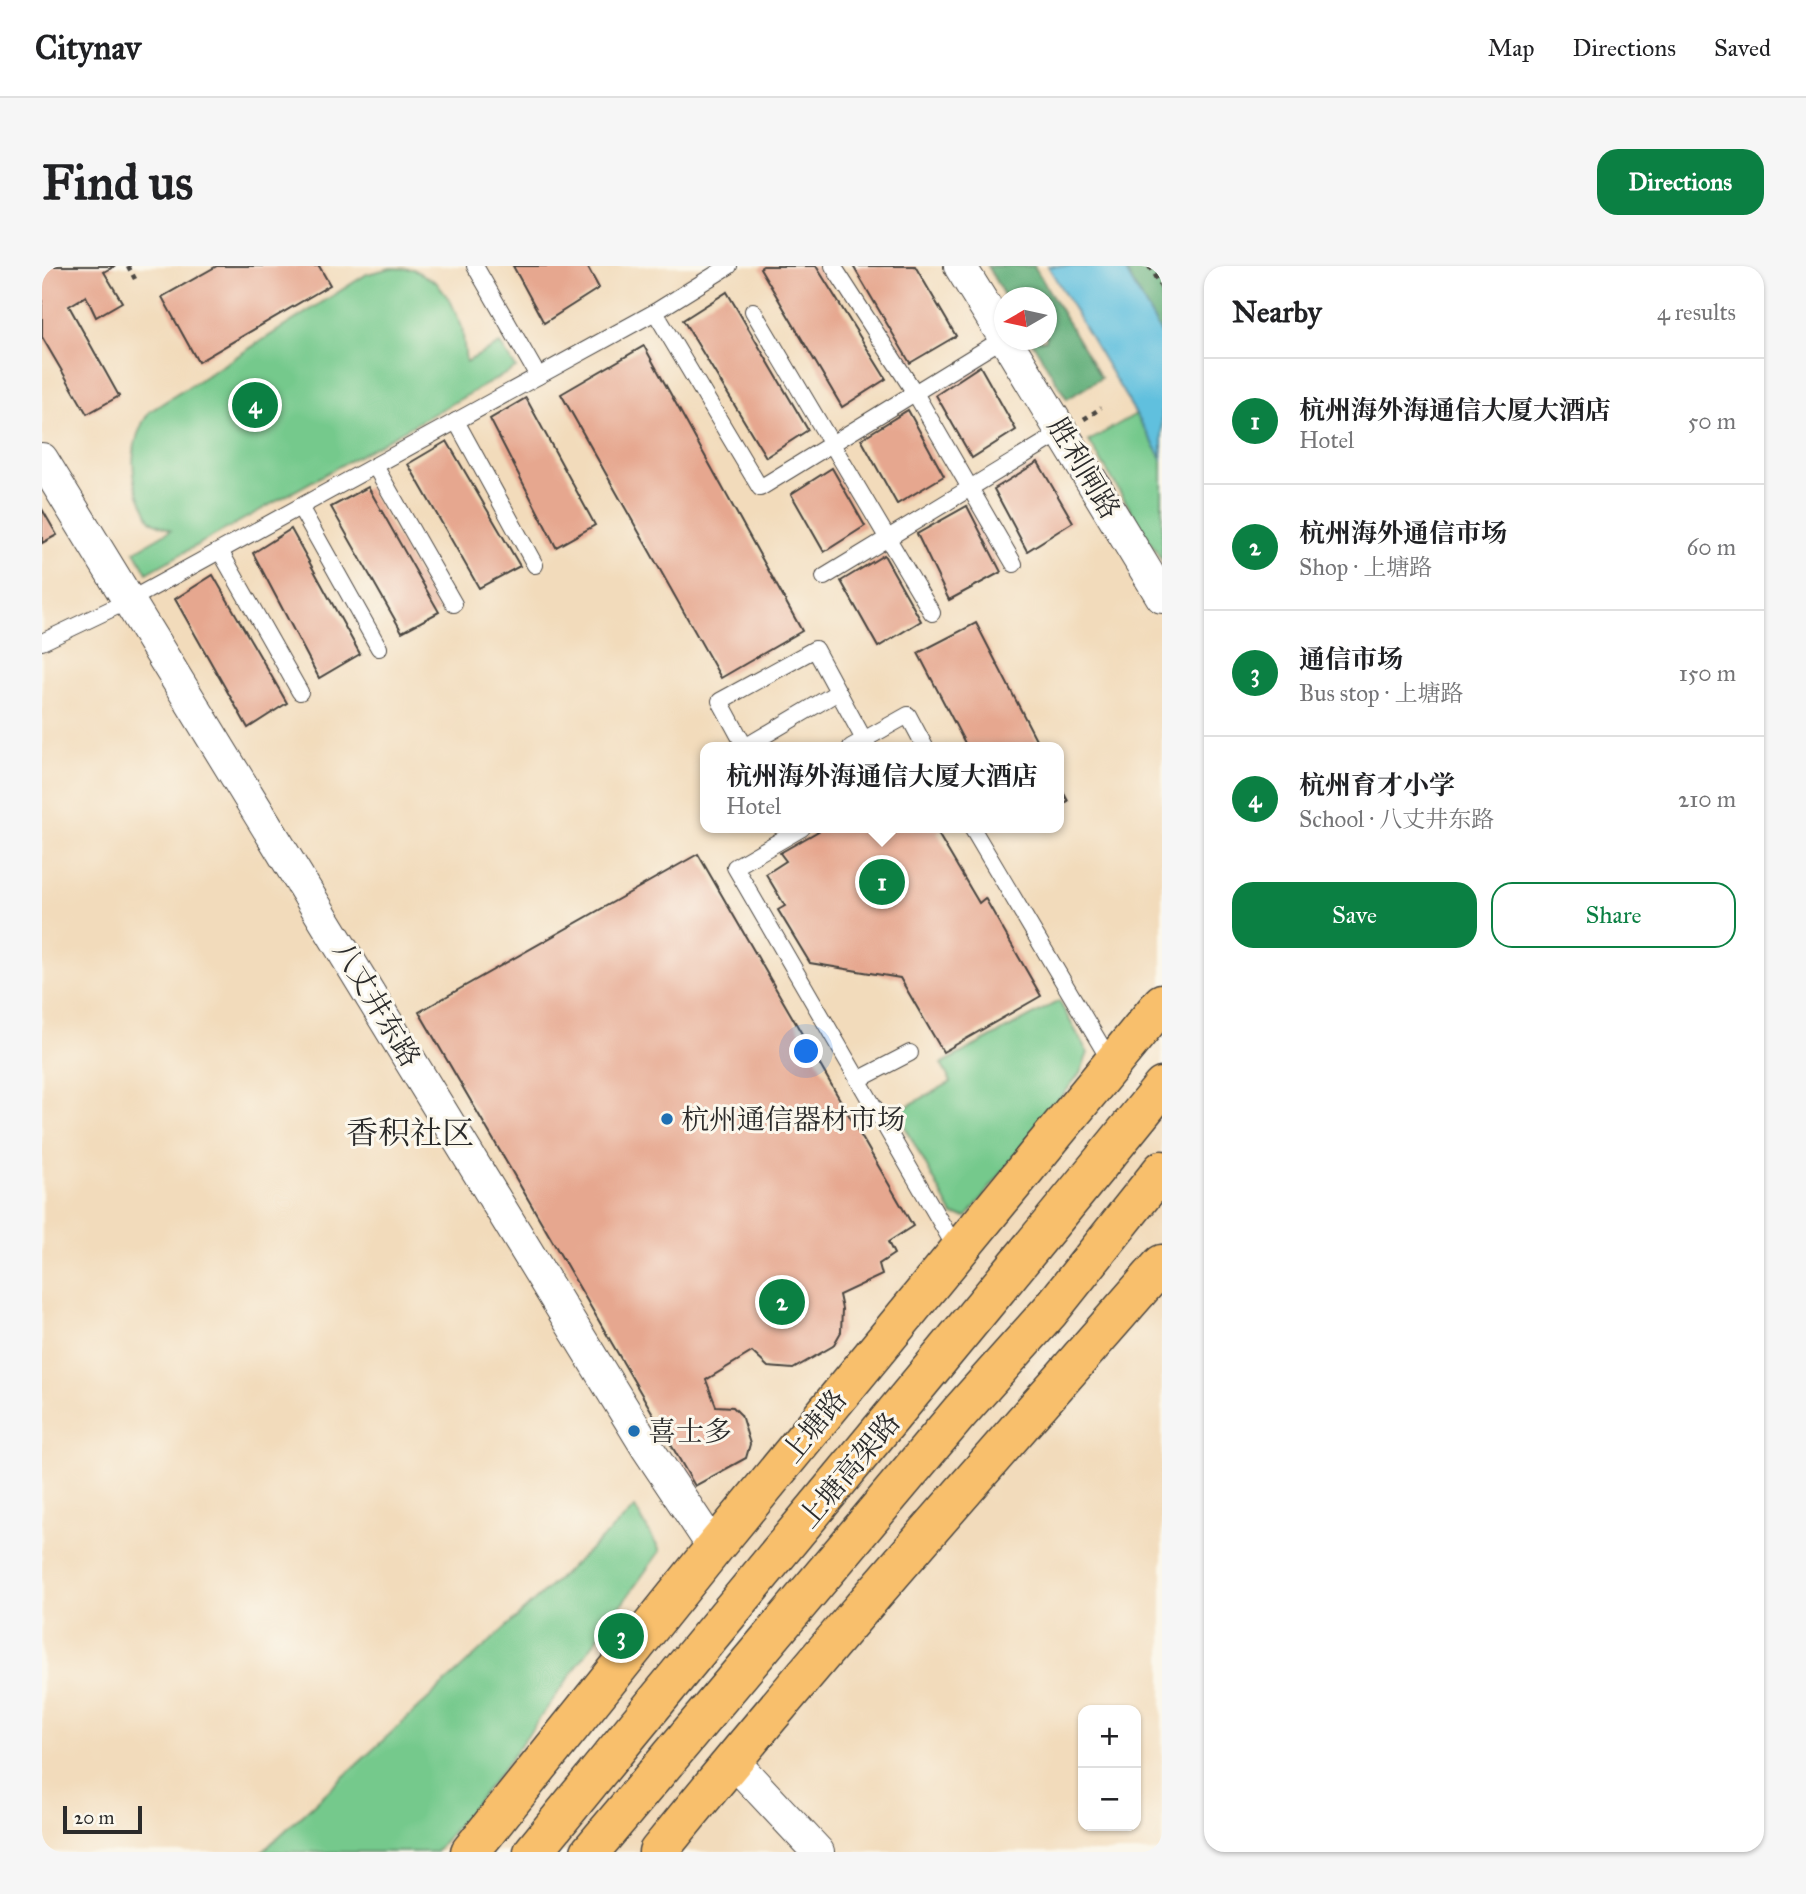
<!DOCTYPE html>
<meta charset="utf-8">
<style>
body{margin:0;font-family:"IM FELL Great Primer","Noto Serif SC",serif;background:#f6f6f6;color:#202124}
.controls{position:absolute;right:21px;bottom:21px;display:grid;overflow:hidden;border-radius:14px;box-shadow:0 2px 5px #0004}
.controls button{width:63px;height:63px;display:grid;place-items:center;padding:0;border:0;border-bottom:2px solid #e0e0e0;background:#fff;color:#202124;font:35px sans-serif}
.compass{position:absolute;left:952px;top:21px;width:63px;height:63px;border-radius:50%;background:#fff;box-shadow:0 2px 5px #0004;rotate:261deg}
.scale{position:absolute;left:21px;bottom:18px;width:79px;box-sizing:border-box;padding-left:7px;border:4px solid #2b2b2b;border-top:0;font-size:19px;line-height:24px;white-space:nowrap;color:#2b2b2b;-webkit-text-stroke:5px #fbf7ec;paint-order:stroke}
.you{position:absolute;left:765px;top:786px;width:24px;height:24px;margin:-18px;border:5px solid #fff;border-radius:50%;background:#1a73e8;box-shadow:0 0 0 10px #1a73e833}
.badge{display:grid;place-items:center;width:46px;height:46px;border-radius:50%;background:#0b8043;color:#fff;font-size:23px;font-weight:700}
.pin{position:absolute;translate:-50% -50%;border:4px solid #fff;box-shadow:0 2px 7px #0006}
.popup{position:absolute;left:658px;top:476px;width:364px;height:91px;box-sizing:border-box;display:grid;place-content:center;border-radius:14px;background:#fff;filter:drop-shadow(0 2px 5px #0005);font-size:23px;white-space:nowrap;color:#757577}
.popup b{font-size:26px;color:#202124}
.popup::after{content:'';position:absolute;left:50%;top:100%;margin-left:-14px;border:14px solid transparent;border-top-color:#fff}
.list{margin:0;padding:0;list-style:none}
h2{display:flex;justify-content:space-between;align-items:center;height:91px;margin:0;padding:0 28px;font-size:30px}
h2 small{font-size:23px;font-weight:400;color:#757577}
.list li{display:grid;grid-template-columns:46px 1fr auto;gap:21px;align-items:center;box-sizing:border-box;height:126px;padding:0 28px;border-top:2px solid #e0e0e0}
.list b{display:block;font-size:26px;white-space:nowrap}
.list p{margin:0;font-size:23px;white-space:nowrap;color:#757577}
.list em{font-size:23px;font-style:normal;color:#757577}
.actions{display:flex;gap:14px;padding:21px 28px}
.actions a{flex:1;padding:16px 0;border:2px solid #0b8043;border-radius:21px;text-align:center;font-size:24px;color:#0b8043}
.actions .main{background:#0b8043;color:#fff}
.map{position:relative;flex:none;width:1120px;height:1586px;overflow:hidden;border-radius:21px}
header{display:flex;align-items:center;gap:42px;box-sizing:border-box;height:98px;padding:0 35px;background:#fff;border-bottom:2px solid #e0e0e0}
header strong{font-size:33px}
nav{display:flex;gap:38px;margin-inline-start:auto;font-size:24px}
.intro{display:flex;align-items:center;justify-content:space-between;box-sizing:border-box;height:168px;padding:0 42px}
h1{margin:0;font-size:49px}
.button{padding:18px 32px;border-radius:21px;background:#0b8043;color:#fff;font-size:24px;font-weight:700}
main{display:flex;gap:42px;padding:0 42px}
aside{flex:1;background:#fff;border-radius:21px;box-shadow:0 2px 5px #0004}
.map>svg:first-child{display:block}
.green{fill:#74c98c;stroke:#507a5c;stroke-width:2}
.forest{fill:#5fad78;stroke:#456c52;stroke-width:2}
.water{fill:#60c0de;stroke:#467684;stroke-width:2}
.building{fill:#e6a78f}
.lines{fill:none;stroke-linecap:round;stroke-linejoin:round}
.lane-casing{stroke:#494541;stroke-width:18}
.street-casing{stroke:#494541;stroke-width:34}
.primary-casing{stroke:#494541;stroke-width:41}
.highway-casing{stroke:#494541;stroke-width:41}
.path{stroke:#494541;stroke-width:4.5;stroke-dasharray:5 5;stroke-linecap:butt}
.lane{stroke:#fff;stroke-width:16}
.street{stroke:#fff;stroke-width:32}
.primary{stroke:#f8bf6c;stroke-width:38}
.highway{stroke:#f8bf6c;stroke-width:38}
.poi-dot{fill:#1f6fb2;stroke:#fbf7ec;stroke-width:2.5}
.labels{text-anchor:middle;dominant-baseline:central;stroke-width:6;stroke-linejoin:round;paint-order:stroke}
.street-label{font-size:28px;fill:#2b2b2b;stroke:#fbf7ec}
.poi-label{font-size:28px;fill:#2b2b2b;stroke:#fbf7ec;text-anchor:start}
.quarter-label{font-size:32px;fill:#2b2b2b;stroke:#fbf7ec}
</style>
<header>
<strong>Citynav</strong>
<nav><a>Map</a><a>Directions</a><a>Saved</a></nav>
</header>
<div class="intro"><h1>Find us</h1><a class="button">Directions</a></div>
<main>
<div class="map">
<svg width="1120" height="1586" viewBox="0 0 1120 1586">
<rect width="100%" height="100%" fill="#fbf7ec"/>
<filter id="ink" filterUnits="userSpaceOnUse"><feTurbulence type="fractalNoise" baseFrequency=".0143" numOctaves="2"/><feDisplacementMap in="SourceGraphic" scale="14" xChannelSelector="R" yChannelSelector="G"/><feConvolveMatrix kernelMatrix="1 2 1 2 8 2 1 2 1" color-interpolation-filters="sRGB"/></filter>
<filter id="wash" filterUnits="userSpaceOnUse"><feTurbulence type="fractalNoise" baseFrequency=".00686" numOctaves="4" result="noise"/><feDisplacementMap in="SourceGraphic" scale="28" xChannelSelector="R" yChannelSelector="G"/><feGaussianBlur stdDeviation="1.57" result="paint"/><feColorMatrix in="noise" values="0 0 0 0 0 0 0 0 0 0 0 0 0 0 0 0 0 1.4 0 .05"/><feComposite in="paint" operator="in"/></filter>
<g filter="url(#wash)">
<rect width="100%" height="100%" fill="#f2dbbb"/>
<g class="green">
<path d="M349 2 371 3 394 16 409 36 420 61 424 96 458 78 474 102 105 307 93 285 129 264C124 261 114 259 109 254 106 251 104 244 102 240 86 209 88 174 107 146L325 8Z"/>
<path d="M1094 148 1120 192V295L1047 175Z"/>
<path d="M1017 735 1046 787 1038 807 925 951 911 949 855 846 909 816 899 798Z"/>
<path d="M593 1242 618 1285 459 1506 394 1586H220Z"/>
</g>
<g class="forest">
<path d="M945 0H992L1059 112 1025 133 989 74H1004V32L963 31Z"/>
<path d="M1081 0H1120V69Z"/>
</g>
<path class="water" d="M1006 0H1081L1120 69V192Z"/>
<g id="blocks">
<g class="building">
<path d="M0 0H73L62 6 80 36 54 51 44 30 27 40 77 130 45 148 0 71Z"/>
<path d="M175 0H277L288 19 156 96 120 31Z"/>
<path d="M471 0H545L557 22 502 57Z"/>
<path d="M721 0H774L844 113 800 141 718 2Z"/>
<path d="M811 0H873L914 70 868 97Z"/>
<path d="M685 26 766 164 724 191 641 54Z"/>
<path d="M602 80 760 365 679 412 519 128Z"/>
<path d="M938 100 974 164 930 192 894 129Z"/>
<path d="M484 132 553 259 514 281 448 153Z"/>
<path d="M866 144 902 210 855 238 819 173Z"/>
<path d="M405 175 478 300 437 322 366 198Z"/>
<path d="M996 196 1031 256 985 285 952 223Z"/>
<path d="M790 202 823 260 782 286 749 228Z"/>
<path d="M326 221 397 346 360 366 289 241Z"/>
<path d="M925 240 959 306 907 334 875 268Z"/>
<path d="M0 243 15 269 0 277Z"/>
<path d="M249 263 318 388 277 412 211 287Z"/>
<path d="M842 289 879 355 836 381 799 315Z"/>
<path d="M171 309 245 437 206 462 133 333Z"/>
<path d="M934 357 998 481H925L876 387Z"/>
<path d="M1017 518 1026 535 1017 540Z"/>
<path d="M782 562H901L895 566 937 637 943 632 999 730 901 786 858 712 768 697 736 644 743 640 724 608 744 595 738 587Z"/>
<path d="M656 588 871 960 846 976 852 988 837 998 840 1009 797 1029 800 1043 799 1066 791 1080 751 1103 726 1101 710 1086 664 1114 674 1140 691 1141 699 1149 708 1178 704 1192 653 1220 377 746Z"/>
</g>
</g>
</g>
<g filter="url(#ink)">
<use href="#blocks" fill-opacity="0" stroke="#494541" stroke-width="2"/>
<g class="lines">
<defs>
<g id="lane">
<path d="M433 0 496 110"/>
<path d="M791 0 873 127 972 298"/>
<path d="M711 45 890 347"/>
<path d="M613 46 718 222 962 72"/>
<path d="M414 155 493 299"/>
<path d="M333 200 412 338"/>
<path d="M258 241 337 382"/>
<path d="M178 285 258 426"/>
<path d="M782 311 1020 166"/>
<path d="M0 376 88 334 613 46 687 0"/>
<path d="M796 426 703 481 678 435 773 383 826 481"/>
<path d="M809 481 866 449 883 481"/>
<path d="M760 562 693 601 916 986"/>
<path d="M930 562 1070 798"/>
<path d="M816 814 868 787"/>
</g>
<g id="street">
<path d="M918 0 962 71"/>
<path d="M964 74 1120 331"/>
<path d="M0 193 604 1180 672 1282"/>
<path d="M690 1494 776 1586"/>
</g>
<g id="primary">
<path d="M428 1586 672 1282 1120 737"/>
<path d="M616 1586C778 1385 950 1193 1120 998"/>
</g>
<g id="highway">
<path d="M491 1586C699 1329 913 1078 1120 821"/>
<path d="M548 1586 917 1147 1008 1045 1120 904"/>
</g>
</defs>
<use href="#lane" class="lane-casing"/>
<use href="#street" class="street-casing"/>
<use href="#primary" class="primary-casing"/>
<use href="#highway" class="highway-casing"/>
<g class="path">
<path d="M86 0 93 13"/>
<path d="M1107 0 1120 23"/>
<path d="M1042 153 1059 142"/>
</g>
<use href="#lane" class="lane"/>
<use href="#street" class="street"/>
<use href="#primary" class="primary"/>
<use href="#highway" class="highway"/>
</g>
</g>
<g class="poi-dot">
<circle cx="625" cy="853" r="7"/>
<circle cx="592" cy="1165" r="7"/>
</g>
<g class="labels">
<g class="street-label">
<text transform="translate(1042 202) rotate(59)">胜利闸路</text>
<text transform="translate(335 738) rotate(59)">八丈井东路</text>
<text transform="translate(772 1160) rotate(-51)">上塘路</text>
<text transform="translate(807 1204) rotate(-50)">上塘高架路</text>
</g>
<g class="poi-label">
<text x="639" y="853">杭州通信器材市场</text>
<text x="606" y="1165">喜士多</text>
</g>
<g class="quarter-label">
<text x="368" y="867">香积社区</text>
</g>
</g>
</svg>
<div class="controls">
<button>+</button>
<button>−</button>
</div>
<svg class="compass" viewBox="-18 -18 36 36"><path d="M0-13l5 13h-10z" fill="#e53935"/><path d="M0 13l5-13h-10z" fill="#757577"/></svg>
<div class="scale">20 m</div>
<div class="you"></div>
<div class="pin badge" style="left:840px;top:616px">1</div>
<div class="popup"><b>杭州海外海通信大厦大酒店</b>Hotel</div>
<div class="pin badge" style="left:740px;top:1036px">2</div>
<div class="pin badge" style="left:579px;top:1370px">3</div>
<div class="pin badge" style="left:213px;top:139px">4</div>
</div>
<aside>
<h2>Nearby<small>4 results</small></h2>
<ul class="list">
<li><span class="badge">1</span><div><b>杭州海外海通信大厦大酒店</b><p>Hotel</p></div><em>50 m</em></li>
<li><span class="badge">2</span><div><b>杭州海外通信市场</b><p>Shop · 上塘路</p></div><em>60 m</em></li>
<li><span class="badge">3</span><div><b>通信市场</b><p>Bus stop · 上塘路</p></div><em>150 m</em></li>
<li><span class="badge">4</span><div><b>杭州育才小学</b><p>School · 八丈井东路</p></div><em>210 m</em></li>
</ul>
<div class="actions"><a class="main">Save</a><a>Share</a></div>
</aside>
</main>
